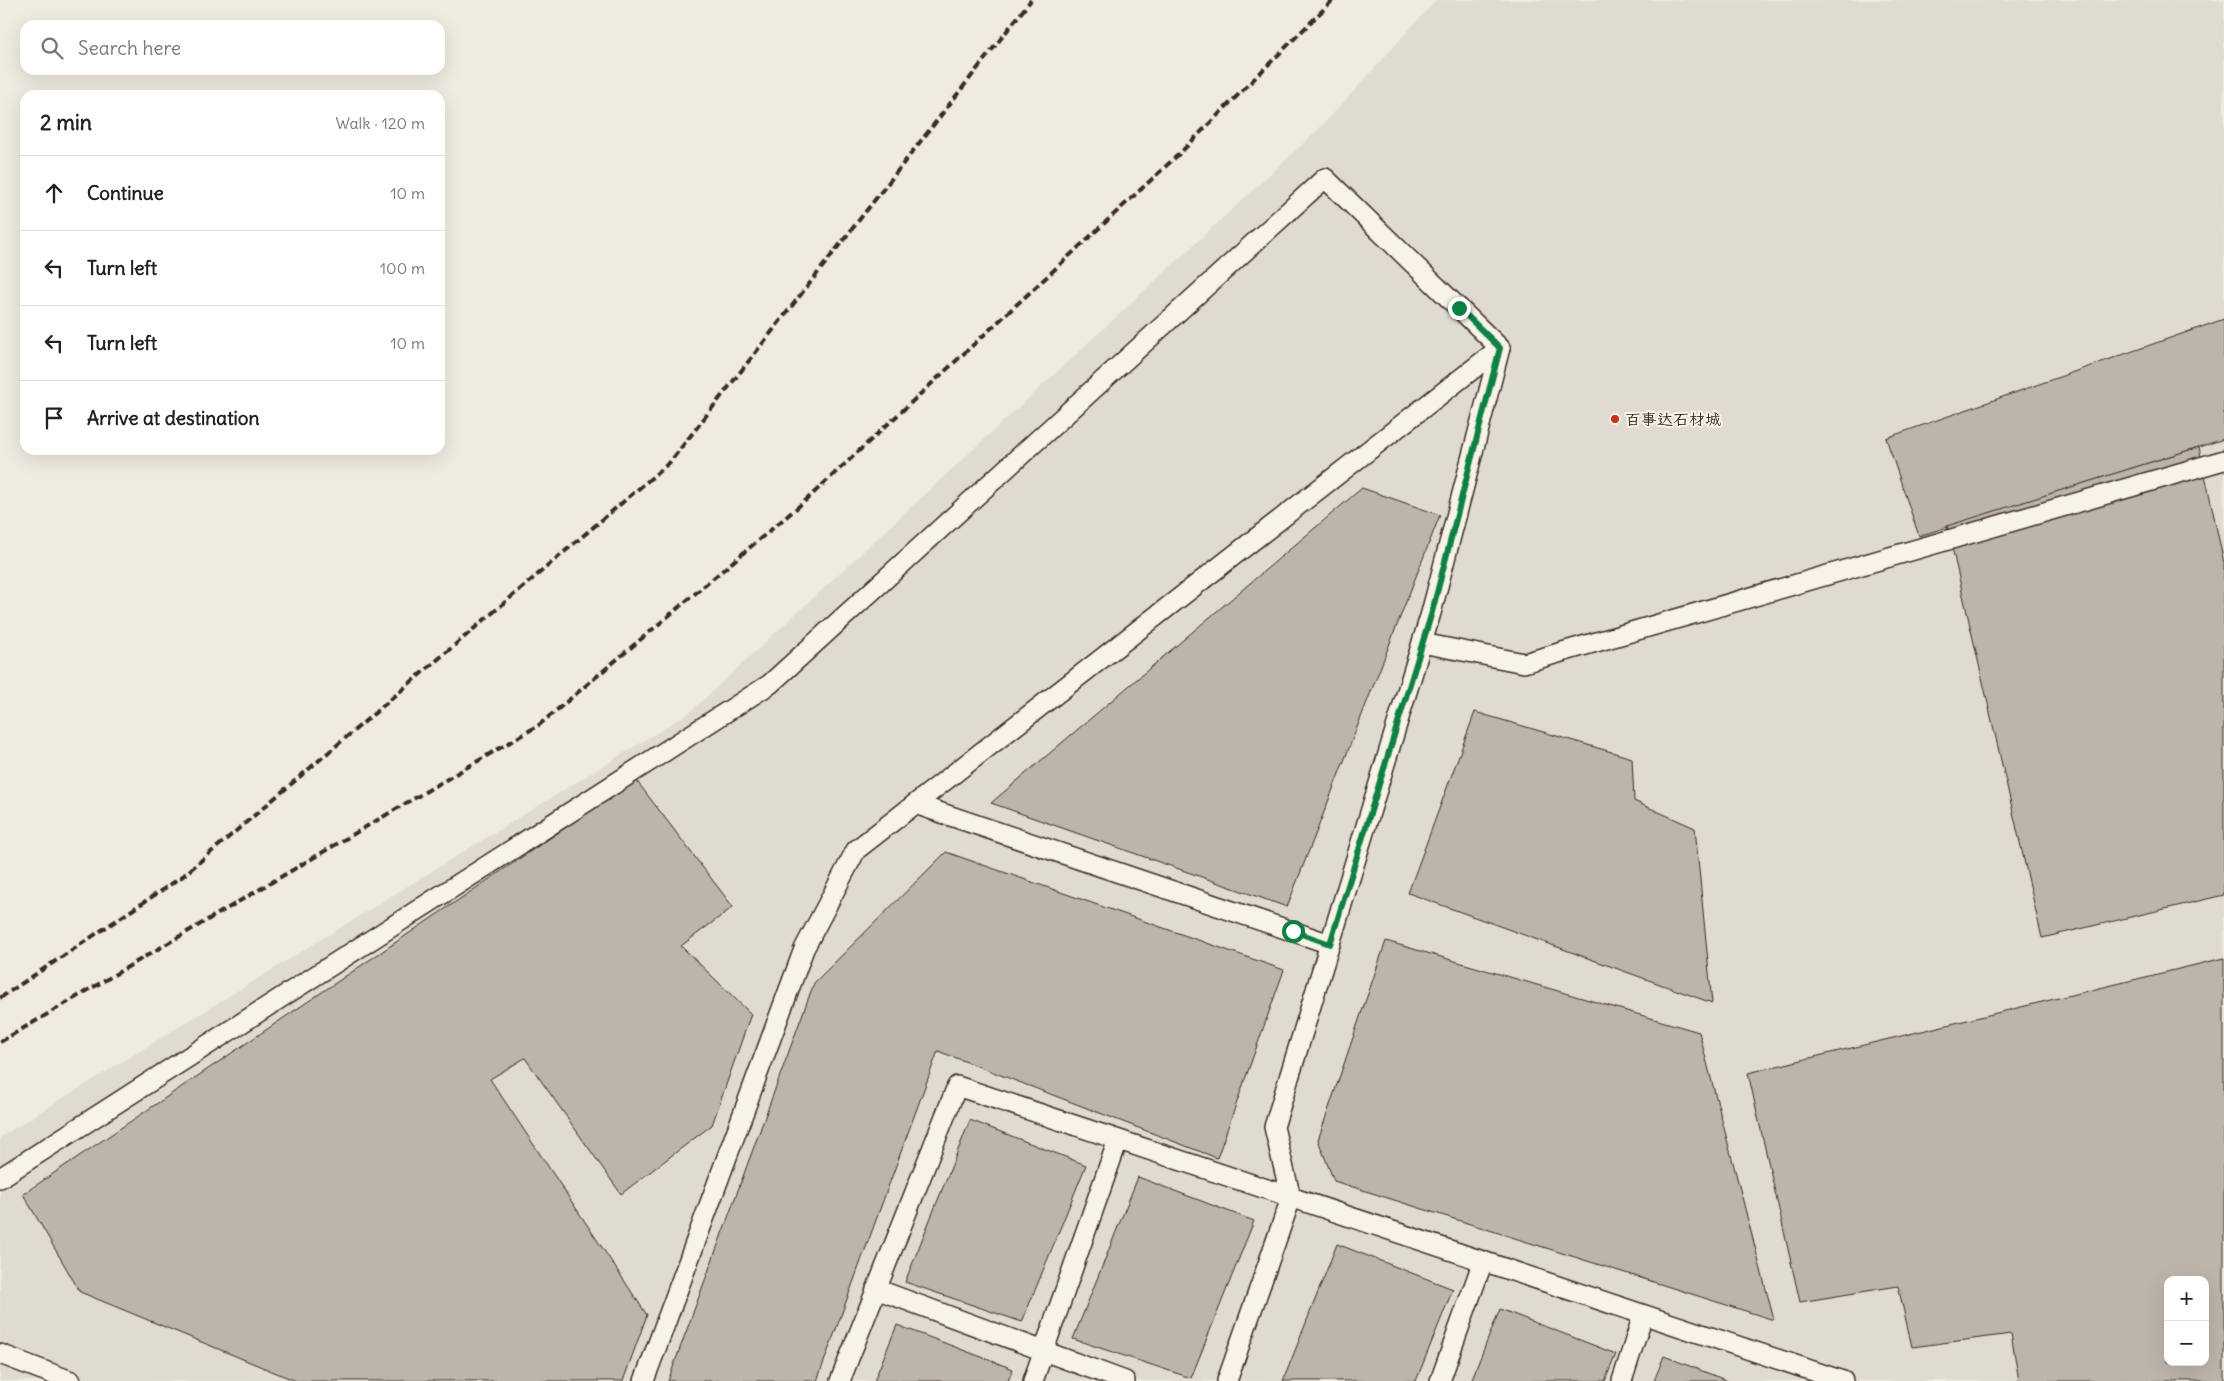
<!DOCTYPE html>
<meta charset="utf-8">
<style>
body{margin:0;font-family:Delius,"LXGW WenKai TC",sans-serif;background:#f6f6f6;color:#222}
.controls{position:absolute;right:15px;bottom:15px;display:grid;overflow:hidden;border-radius:10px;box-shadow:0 5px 20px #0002}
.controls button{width:45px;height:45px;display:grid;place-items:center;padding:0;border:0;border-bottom:1px solid #e0e0e0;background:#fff;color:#222;font:25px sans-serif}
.stop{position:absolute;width:15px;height:15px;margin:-11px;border:4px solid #0b8043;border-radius:50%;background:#fff}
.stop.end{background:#0b8043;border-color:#fff;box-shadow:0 1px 5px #0008}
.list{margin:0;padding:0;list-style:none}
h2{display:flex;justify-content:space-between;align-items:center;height:65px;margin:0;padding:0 20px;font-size:21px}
h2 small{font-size:16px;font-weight:400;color:#767676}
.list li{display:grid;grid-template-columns:32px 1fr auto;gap:15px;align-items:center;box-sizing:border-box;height:75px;padding:0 20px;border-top:1px solid #e0e0e0}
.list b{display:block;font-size:19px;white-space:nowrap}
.list em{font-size:16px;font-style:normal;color:#767676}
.icon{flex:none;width:28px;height:28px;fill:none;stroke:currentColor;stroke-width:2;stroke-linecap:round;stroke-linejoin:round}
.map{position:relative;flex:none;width:2224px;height:1381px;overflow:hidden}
.search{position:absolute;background:#fff;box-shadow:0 5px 20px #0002;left:20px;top:20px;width:425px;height:55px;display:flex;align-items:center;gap:12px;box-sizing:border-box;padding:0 18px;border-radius:15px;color:#767676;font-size:19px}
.panel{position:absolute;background:#fff;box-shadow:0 5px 20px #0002;left:20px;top:90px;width:425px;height:365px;border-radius:15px}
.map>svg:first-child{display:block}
.built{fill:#e0dbd0;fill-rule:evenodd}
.building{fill:#bdb5aa;stroke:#3b2a1e;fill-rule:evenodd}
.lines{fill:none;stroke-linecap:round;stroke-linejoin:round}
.service-casing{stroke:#3b2a1e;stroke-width:22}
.service{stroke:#f7f3e8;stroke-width:19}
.rail{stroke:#3b2a1e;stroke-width:4;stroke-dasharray:8 4;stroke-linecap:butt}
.route{stroke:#0b8043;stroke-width:6}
.poi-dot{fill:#c8321e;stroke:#f7f3e8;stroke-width:2}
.labels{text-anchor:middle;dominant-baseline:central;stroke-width:4;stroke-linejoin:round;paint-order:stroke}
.poi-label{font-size:16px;fill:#3b2a1e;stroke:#f7f3e8;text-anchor:start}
</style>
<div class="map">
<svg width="2224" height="1381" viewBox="0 0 2224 1381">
<rect width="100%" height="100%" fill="#efebe0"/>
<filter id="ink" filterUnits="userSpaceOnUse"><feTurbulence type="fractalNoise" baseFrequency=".02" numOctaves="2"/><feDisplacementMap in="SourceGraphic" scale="10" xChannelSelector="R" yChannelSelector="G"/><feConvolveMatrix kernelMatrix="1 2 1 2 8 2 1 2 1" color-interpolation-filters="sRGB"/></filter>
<g filter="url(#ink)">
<path class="built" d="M1436 0H2224V1381H0V1137L689 713 1323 125ZM2168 1280H2205V1362H2168Z"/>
<g class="building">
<path d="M2224 319V439L1919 536 1886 438Z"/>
<path d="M2199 447 2224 563V895L2042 938 1947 526Z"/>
<path d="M1362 488 1440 515 1287 907 991 803Z"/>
<path d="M1475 712 1632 758 1634 801 1695 828 1712 1003 1408 893Z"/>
<path d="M636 780 733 907 681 946 751 1014 712 1125 621 1194 525 1058 490 1079 647 1315 623 1381H296L80 1292 23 1194Z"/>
<path d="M946 852 1284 970 1217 1158 938 1051 817 1381H668L814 983Z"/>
<path d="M1386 941 1699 1032 1774 1320 1334 1181 1318 1140Z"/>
<path d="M2224 958V1381H2127V1379L2113 1381H2019L2011 1334 1912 1347 1898 1286 1800 1302 1748 1073ZM2168 1280H2205V1362H2168Z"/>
<path d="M970 1120 1086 1165 1022 1322 905 1282Z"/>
<path d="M1138 1177 1254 1221 1191 1378 1073 1339Z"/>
<path d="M1337 1244 1453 1289 1416 1381H1283Z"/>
<path d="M1500 1309 1616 1354 1605 1381H1471Z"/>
<path d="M897 1325 1013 1369 1008 1381H874Z"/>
<path d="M1664 1356 1728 1381H1654Z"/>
</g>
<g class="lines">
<defs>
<g id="service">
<path d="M1422 643 1524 663 2224 460"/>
<path d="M915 804 1330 944"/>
<path d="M0 1178 770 684 1325 178 1500 348 1431 613 1274 1127 1291 1198 1227 1381"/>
<path d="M876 1289 1125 1381"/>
<path d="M0 1354 71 1381"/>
<path d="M644 1381 804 949 856 850 1500 348"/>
<path d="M840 1381 957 1086 1843 1381"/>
<path d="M1033 1381 1118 1140"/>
<path d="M1440 1381 1483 1261"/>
<path d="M1622 1381 1643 1315"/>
</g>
</defs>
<use href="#service" class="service-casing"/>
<use href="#service" class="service"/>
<g class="rail">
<path d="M0 998 183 876 670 462 1031 0"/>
<path d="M0 1042 539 725 805 501 1179 154 1333 0"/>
</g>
</g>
</g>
<g class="lines" filter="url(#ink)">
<path class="route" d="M1293 931 1330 944 1432 612 1500 348 1459 308"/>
</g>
<circle class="poi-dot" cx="1615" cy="419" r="5"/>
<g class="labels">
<g class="poi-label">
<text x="1625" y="419">百事达石材城</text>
</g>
</g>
</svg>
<div class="controls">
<button>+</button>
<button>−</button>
</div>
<div class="stop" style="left:1293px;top:931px"></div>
<div class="stop end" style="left:1459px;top:308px"></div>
<div class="search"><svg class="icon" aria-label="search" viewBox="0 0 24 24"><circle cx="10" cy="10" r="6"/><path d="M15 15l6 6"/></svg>Search here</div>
<section class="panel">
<h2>2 min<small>Walk · 120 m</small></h2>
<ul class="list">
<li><svg class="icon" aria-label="ahead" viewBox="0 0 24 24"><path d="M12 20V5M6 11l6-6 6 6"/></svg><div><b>Continue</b></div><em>10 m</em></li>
<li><svg class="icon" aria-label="left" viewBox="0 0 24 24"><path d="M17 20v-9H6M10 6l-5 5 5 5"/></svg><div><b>Turn left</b></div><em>100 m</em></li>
<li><svg class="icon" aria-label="left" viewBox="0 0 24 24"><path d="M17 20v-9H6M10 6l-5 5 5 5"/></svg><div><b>Turn left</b></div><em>10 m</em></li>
<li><svg class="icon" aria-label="arrive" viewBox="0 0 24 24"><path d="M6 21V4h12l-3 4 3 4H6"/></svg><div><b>Arrive at destination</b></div></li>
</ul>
</section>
</div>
